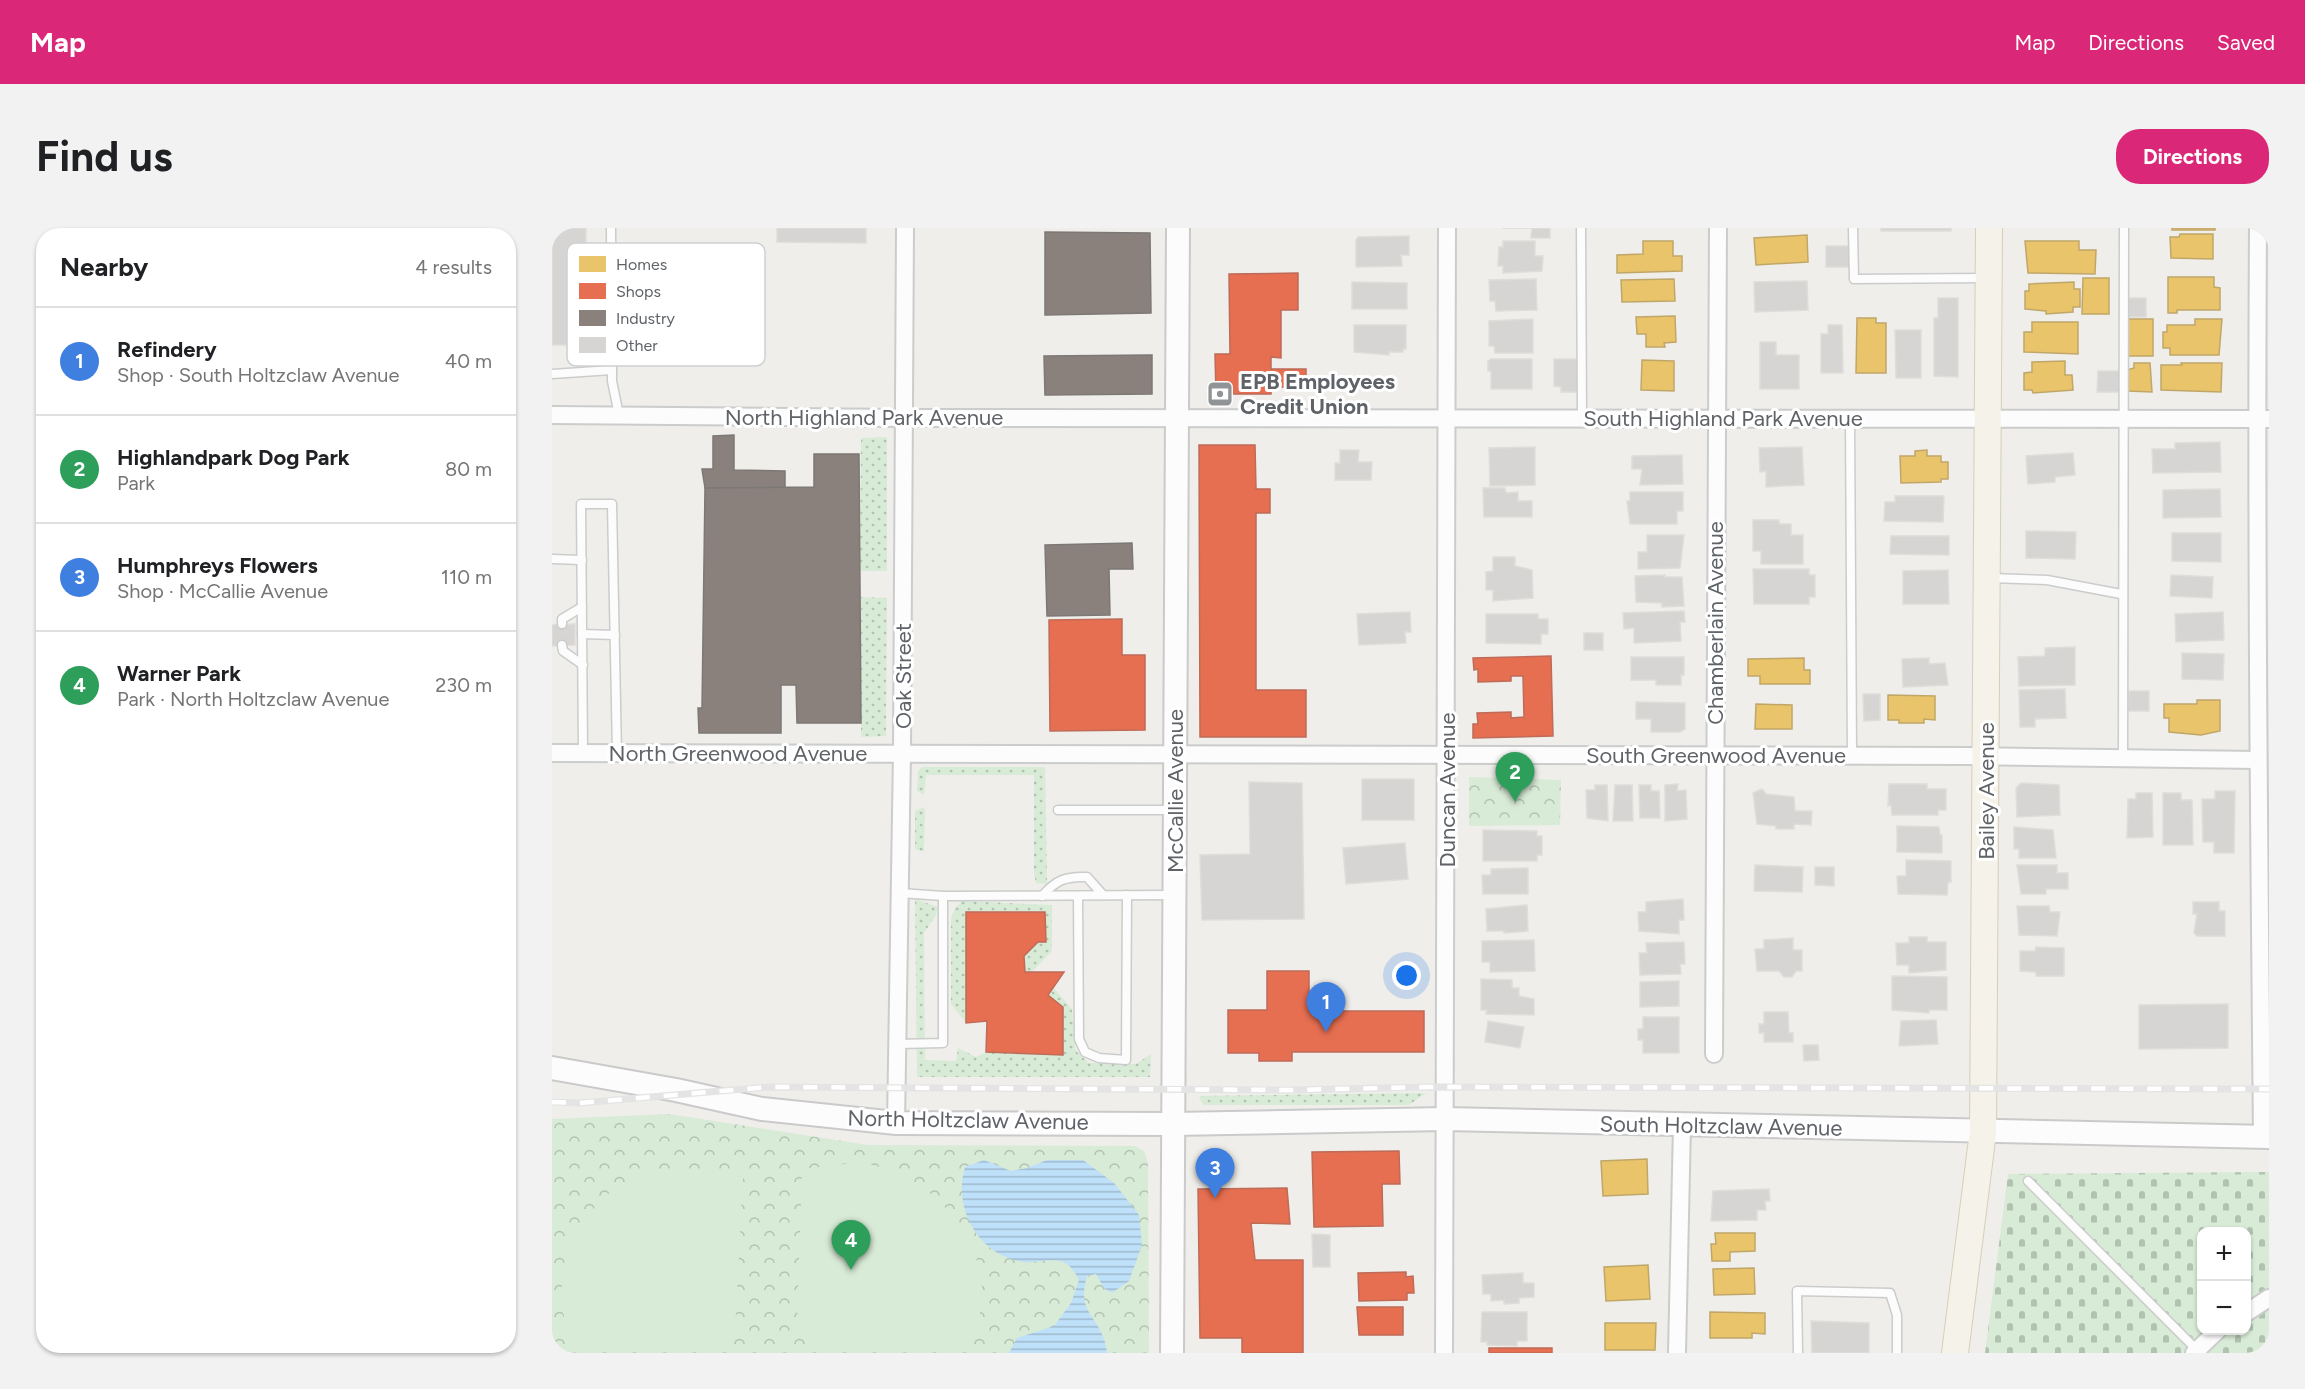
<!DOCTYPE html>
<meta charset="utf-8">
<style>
body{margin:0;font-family:Figtree,sans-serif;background:#f2f2f2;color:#202124}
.controls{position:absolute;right:18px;bottom:18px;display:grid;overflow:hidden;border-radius:12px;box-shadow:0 2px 4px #0004}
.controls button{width:54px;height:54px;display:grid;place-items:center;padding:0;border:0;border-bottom:2px solid #e0e0e0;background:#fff;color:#202124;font:30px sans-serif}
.you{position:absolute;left:855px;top:748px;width:21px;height:21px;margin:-15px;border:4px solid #fff;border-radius:50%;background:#1a73e8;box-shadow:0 0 0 9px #1a73e833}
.badge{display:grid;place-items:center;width:39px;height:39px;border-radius:50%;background:#db2777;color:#fff;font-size:20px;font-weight:700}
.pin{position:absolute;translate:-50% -50px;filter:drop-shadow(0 2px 3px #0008)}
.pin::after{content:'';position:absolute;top:32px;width:21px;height:18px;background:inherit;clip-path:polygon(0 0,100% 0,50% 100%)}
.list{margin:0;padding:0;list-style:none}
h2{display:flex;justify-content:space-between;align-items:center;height:78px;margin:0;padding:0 24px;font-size:26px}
h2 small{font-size:20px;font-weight:400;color:#757577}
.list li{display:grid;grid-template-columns:39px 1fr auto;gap:18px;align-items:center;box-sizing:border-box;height:108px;padding:0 24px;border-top:2px solid #e0e0e0}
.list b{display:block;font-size:22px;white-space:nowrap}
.list p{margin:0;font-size:20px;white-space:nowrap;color:#757577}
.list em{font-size:20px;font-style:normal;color:#757577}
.map{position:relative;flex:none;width:1717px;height:1125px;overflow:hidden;border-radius:24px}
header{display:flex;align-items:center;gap:36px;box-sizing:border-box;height:84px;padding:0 30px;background:#db2777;color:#fff}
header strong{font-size:28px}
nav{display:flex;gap:33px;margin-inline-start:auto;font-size:21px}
.intro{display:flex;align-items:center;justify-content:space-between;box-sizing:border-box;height:144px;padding:0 36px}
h1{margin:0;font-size:42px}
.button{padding:15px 27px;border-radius:24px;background:#db2777;color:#fff;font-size:21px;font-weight:700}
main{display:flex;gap:36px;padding:0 36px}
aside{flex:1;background:#fff;border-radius:24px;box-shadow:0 2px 4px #0004}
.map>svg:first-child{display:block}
.grass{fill:url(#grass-dots)}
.cemetery{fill:url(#cemetery-stones);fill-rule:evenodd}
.park{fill:url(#park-crowns)}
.pitch{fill:#d8ebd6}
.water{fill:url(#water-rules)}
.homes{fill:#e9c46a;stroke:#c0a769;stroke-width:1.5}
.shops{fill:#e76f51;stroke:#be6b58;stroke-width:1.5}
.industry{fill:#8a817c;stroke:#7d7876;stroke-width:1.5}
.building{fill:#d6d5d3;stroke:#deddd9;stroke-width:1.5}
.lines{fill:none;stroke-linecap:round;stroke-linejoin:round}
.lane-casing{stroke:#cbcccc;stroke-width:11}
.street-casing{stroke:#cbcccc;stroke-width:20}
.secondary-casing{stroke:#cacacb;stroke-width:26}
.primary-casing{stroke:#d7ceb8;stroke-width:28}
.lane{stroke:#fdfcfc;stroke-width:8}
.street{stroke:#fdfcfc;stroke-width:16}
.secondary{stroke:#fdfcfc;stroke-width:22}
.primary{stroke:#f4f2e9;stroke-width:26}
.rail-casing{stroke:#e4e4e4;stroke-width:7}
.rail{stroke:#fff;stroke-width:4.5;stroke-dasharray:14;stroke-linecap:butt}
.labels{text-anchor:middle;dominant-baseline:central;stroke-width:6;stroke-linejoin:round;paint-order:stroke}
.poi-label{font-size:22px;font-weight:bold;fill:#5f6368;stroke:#fff;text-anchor:start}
.street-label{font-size:22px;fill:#5f6368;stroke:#fff}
.key{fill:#fff;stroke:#cfd0d2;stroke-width:1.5}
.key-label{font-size:16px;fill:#5f6368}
</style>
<header>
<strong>Map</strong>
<nav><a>Map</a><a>Directions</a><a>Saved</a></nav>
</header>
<div class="intro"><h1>Find us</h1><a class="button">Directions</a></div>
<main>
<aside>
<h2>Nearby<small>4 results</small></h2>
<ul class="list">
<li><span class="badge" style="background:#3f7fe0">1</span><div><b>Refindery</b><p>Shop · South Holtzclaw Avenue</p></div><em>40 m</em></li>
<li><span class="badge" style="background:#2e9e5b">2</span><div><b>Highlandpark Dog Park</b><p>Park</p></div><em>80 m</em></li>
<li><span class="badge" style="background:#3f7fe0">3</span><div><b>Humphreys Flowers</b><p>Shop · McCallie Avenue</p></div><em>110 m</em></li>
<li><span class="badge" style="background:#2e9e5b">4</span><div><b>Warner Park</b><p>Park · North Holtzclaw Avenue</p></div><em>230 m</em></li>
</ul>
</aside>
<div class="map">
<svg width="1717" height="1125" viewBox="0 0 1717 1125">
<defs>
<pattern id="grass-dots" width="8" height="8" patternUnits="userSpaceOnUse" patternTransform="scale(1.5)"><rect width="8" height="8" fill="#d8ebd6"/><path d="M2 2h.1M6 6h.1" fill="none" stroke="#b2c2b1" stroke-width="1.8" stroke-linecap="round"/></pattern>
<pattern id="cemetery-stones" width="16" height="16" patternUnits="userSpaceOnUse" patternTransform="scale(1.5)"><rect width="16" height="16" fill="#d8ebd6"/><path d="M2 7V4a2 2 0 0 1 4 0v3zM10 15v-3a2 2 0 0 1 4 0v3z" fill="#b2c2b1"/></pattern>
<pattern id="park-crowns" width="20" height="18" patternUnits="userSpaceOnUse" patternTransform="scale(1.5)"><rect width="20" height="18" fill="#d8ebd6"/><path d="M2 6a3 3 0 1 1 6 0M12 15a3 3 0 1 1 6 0" fill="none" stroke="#b2c2b1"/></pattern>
<pattern id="water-rules" width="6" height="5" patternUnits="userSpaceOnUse" patternTransform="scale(1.5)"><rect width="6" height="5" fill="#bfe0f9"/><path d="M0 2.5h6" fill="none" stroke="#9eb9cd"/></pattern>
</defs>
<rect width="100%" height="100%" fill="#efeeea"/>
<g class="grass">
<path d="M335 209V343H308L309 210Z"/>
<path d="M309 369 335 370 334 508 309 509Z"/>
<path d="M370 539H493L495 656 484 655 482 646V547H374L372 567 365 563 366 543Z"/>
<path d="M372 579 373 583 372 624 363 621V583Z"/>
<path d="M363 671 386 679 384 687 372 705 373 832 404 833 406 820 424 829 434 824 510 827 511 779 496 767 501 759 520 781 524 823 537 835 584 836 599 826 598 849H365Z"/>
<path d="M410 673 500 677V723L480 744H473L472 728 486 714H494L493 684H414V795L399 776V691L403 680Z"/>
<path d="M874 865 857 877H651L647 868Z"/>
</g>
<path class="cemetery" d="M1717 944V1125H1433L1456 946ZM1650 1004H1694V1102H1650Z"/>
<g class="park">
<path d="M917 549 1009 552 1008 597 917 598Z"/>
<path d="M117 886 316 917 583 918 592 923 596 935 597 1125H0V891Z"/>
</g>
<g class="pitch">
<path d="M309 934C322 938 337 940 349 946 393 969 430 1014 430 1065 430 1083 424 1102 421 1120L268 1119C255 1115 250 1108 245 1095L250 941Z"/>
<path d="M125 942 191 949 183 1104 176 1115 164 1121 14 1124 9 1044 22 1005 51 969 83 951Z"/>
</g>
<path class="water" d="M432 932 459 943 475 940 495 932H531L562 955 587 987 590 1017 577 1053 560 1065 552 1060 544 1046 535 1048C523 1089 551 1087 555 1125H457L465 1110 502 1098 519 1075 527 1052C511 1019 492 1039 466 1033 424 1024 401 978 413 939Z"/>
<g class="homes">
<rect x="1620" y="0" width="43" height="2"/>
<path d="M1628 6H1661V31L1619 30 1618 9H1627Z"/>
<path d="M1255 7 1256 34 1204 37 1202 10Z"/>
<path d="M1091 13H1121V28H1130V43L1065 45V27L1091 26Z"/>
<path d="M1473 13H1527V22H1544L1543 46 1476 45Z"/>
<path d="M1616 49H1662V59L1668 60V82H1625V85H1616Z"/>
<path d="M1531 50H1557V86H1530Z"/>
<path d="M1122 51 1123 73 1070 74 1069 52Z"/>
<path d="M1522 54V61H1528V79H1521V84L1494 86V83L1473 81V63H1477V56Z"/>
<path d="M1123 88 1124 114 1112 115 1113 119H1094V106H1085L1084 89Z"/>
<path d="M1305 90H1324V95H1334V145H1304Z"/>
<rect x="1575" y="91" width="26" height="37"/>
<path d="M1643 91H1670L1667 127H1618V120H1611V104H1615V97H1643Z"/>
<path d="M1480 94H1526V126L1472 124V104H1480Z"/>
<path d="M1090 132 1122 133V163L1089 162Z"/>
<path d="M1513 133V147H1520L1521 162 1481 165 1480 162H1472V145L1480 144V134Z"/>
<path d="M1582 135H1598L1600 164 1575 163V142L1582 140Z"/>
<path d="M1629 135H1670L1669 164 1609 162V137H1630Z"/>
<path d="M1375 222V228H1389V234H1396V251H1389V254L1349 255 1348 228H1363V223Z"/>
<path d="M1252 430V442H1258V456H1208V448H1196V431Z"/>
<path d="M1336 467 1383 468V492L1372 491V495H1347V492H1336Z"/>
<path d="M1645 472H1668V503L1649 507 1617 504V490H1612V476H1645Z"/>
<path d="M1204 476 1240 477V501H1203Z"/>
<path d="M1095 931 1096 966 1051 968 1049 933Z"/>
<path d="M1163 1005H1203V1023L1178 1024V1033H1160L1159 1016H1164Z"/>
<path d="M1096 1037 1098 1071 1054 1073 1052 1039Z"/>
<path d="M1202 1040 1203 1066 1162 1067 1161 1041Z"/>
<path d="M1158 1084 1213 1085V1106L1200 1105V1110H1158Z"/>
<path d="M1053 1095H1104L1103 1122H1053Z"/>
</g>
<g class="shops">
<path d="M746 45V82H729V130L719 129V141H754V159H719V166H664L663 126H678L677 46Z"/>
<path d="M647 217H703L704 261H718V285H704V462H754V509H648Z"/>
<path d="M570 391V427H593V502L498 503 497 392Z"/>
<path d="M999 428 1001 508 921 510V496H926L925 485 959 484V490L972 489 971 448H959V453L926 454V441L922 442 921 430Z"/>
<path d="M414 684H493L494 714H486L472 728 473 744H512L496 767 511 779V827L434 824 435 793 414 795Z"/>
<path d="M715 743H757V783H872V824H740V833H707V825H676V782H715Z"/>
<path d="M847 923 848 956H830L831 998 762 999 760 924Z"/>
<path d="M735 960 738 996 699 995 703 1032H751V1125H690V1110H648L646 961Z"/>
<path d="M854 1044V1049L861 1048 862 1065H855V1072L807 1073 806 1045Z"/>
<path d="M805 1079H851V1107H807Z"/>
<rect x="937" y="1120" width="63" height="5"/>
</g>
<g class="industry">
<path d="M493 4 598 5 599 85 493 87Z"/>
<path d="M600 127V166L493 167 492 128Z"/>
<path d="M182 207V242L233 243V260H153L150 241H161V208Z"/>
<path d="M262 226H307L309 495H245L244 457H229V505H147L146 480H150L153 260 262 259Z"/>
<path d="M580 315 581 341H557L558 387 495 388 493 317Z"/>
</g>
<g class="building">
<path d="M0 0H34L33 117H0Z"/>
<path d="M225 0H314V15L225 14Z"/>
<path d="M950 0H998V10H979L980 0Z"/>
<rect x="1329" y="0" width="70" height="3"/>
<path d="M857 8V27H849L850 38 804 39V12L806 9Z"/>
<path d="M951 13H983V28H991L990 43 951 45V38H946L947 19H951Z"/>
<rect x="1274" y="18" width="26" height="21"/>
<path d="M984 51 985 82 944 83 943 73H938L937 52Z"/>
<path d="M1255 53 1256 82 1203 84 1202 54Z"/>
<path d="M800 54 855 55V81H800Z"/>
<path d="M1386 70H1406V149L1382 148V90H1386Z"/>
<rect x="1575" y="70" width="19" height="19"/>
<path d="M981 91V125H943L942 118H937V93Z"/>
<path d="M802 97H854V121H851V124H837V127L802 124Z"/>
<path d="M1276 97H1290L1291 145H1269V106H1276Z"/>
<path d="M1343 102H1369V150H1344Z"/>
<path d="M1208 114H1224V127H1247V161H1208Z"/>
<path d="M939 131H980V161H939V143H936V133Z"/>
<path d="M1002 131H1028V164H1009V159L1002 158Z"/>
<path d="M1546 143H1569L1568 164H1545Z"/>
<path d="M1668 214 1669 244 1601 245 1600 221H1623V215Z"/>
<path d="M983 219V257L938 258 937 220Z"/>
<path d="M1250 219 1252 257 1214 259V243L1208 244 1207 220Z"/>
<path d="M788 222H807L806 234H820L819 252H783V235H788Z"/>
<path d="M1521 225 1523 247 1503 249V254L1476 256 1474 228Z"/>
<path d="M1130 227 1131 256 1088 257 1090 241H1080V228Z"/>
<path d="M931 260H953L954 265 966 264V273H980V289H932Z"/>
<path d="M1668 261 1669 289 1611 290V262Z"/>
<path d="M1078 264H1131V283H1125V296H1078L1075 273H1078Z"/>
<path d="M1343 268H1392L1391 294 1332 293 1333 274H1343Z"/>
<path d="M1201 292H1227V296H1239V307H1251V336H1209V323H1201Z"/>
<path d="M1474 303 1524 304 1523 331 1474 330Z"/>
<path d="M1620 305H1669V334L1620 333Z"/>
<path d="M1095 307H1132L1128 340 1086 341V324H1095Z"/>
<path d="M1339 308H1397V327L1338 326Z"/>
<path d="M941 329H963V338L980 342 981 370 941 373V362H934V344L941 343Z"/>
<path d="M1201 341H1257V347H1263V369H1257V376H1202Z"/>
<path d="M1396 342 1397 376H1351V343Z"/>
<path d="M1113 347V349H1130L1132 378 1110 379V375L1084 374 1083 348Z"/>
<path d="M1619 347 1661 349 1660 370 1618 368Z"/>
<path d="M1132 383 1133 394H1128L1129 413 1082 415V400L1072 401 1071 385Z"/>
<path d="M858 384 859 404H853L854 415 807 417 805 386Z"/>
<path d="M1671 384 1672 412 1624 414 1623 386Z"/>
<path d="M934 386H986V391H996V406H989V416L934 415Z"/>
<path d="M23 396V417L0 418V397Z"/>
<rect x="1032" y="405" width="19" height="17"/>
<path d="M1523 419V457L1467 458 1466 429 1493 428V420Z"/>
<path d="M1630 425 1672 426 1671 452 1630 451Z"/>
<path d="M1079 429H1132V447H1129V457H1104V452H1079Z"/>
<path d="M1377 430V436L1393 435 1396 457 1351 459 1350 431Z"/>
<path d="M1513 461 1514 490 1483 491V499H1468L1467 462Z"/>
<path d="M1577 463H1597V483H1576Z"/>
<path d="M1311 466H1328V492L1312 493Z"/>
<path d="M1084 474 1133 475V501L1128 504H1099V491H1084Z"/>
<rect x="810" y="551" width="52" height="41"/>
<path d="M697 554 750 555 752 691 650 692 648 627 698 626Z"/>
<path d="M1469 555 1507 557 1508 587 1465 589 1464 560Z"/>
<path d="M1126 556 1125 563 1134 562 1135 591 1113 593V557Z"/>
<path d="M1337 556H1375V561H1394V582H1386V587H1340L1339 577 1336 578Z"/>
<path d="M1043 557H1055L1056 593 1035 590 1034 562H1043Z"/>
<path d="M1063 557H1080L1081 593H1061Z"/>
<path d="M1087 557H1099V563H1107L1108 590H1088Z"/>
<path d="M1210 561 1214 566 1242 569 1243 583H1260L1259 597 1242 596V601H1224V598L1205 596 1201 565Z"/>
<path d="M1663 563H1683L1682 625H1662V614H1651L1650 571H1663Z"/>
<path d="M1584 565H1600L1601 609 1575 610 1576 571H1584Z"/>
<path d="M1611 565H1629V572H1640L1641 617H1611Z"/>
<path d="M1345 598 1387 599 1388 607H1390V625L1345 624Z"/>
<path d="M1462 599 1501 602 1504 630H1467V621H1462Z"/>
<path d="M931 602 985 603V608H990V627H985V633H931Z"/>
<path d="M853 615 856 651 794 656 791 620Z"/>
<path d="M1354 632 1399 633V654H1396L1395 667 1346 666 1345 648H1354Z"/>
<path d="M1203 637 1251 639 1250 664 1202 663Z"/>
<path d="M1465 637H1505V645H1516V661H1494V666H1469Z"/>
<path d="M1263 639H1282V658L1263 657Z"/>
<path d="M976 640V666H931L930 647H939V641Z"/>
<path d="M1131 671 1132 692H1127V706L1087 703 1086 684H1094V674Z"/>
<path d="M1641 674H1667V683H1673V708H1645L1642 705 1645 686H1641Z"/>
<path d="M975 677 976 703 952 705V703H935L934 681Z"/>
<path d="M1465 678H1497L1498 684H1508L1505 708 1467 707Z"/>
<path d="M1357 709H1375V714H1394V742L1357 745V737H1345L1344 715H1357Z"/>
<path d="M1241 710V722H1250V743H1244L1240 749H1232L1227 743H1205L1203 721H1212V712Z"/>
<path d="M982 712 983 743 938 744V734H930V713Z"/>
<path d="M1132 714 1133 736H1128L1129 746 1088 747 1087 725H1095L1094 715Z"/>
<path d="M1484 719 1512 720V748H1484V744L1468 743V723H1483Z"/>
<path d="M1340 748 1395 749V782H1377V785L1340 782Z"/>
<path d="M929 751 960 752V760H967V768L982 771V787L934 786 935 782H929Z"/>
<path d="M1127 753V778L1088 779V754Z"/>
<path d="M1676 776V820L1587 821V777Z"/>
<path d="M1212 784H1236L1237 805H1241V814H1212V805H1207V796H1212Z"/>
<path d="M1091 789H1127V825H1091V812H1086V801H1091Z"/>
<path d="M1384 792 1386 816 1347 818 1349 793Z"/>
<path d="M936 793 972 799 968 820 933 814Z"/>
<path d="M1251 817H1266L1267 832 1252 833Z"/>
<path d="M1217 961 1218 973H1213L1214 982H1205V992L1159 993 1161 963Z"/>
<path d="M760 1006 778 1007V1039H761Z"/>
<path d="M971 1045V1055H982V1069L967 1070V1075L952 1076V1072L939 1073V1066H931L930 1047Z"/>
<path d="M930 1084H975V1113H965V1118L935 1117V1114H929Z"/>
<path d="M1259 1093 1317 1095V1125H1260Z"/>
</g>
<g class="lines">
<defs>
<g id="lane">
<path d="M59 0 60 153 67 187"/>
<path d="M1029 0 1030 190"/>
<path d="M1301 0 1302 51 1433 50"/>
<path d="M0 146 60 142"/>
<path d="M1298 191 1300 528"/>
<path d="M0 331 30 332"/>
<path d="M1438 350 1495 352 1569 366"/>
<path d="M10 396V391L30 379"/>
<path d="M30 406 63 407"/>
<path d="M10 417 11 423 31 437"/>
<path d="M31 525 29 276H60L65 525"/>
<path d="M1571 530 1572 0"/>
<path d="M506 582H622"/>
<path d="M348 665 391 668 620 667"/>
<path d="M490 668C504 652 514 648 535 649L551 667"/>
<path d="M526 668 527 811 533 824 547 830 574 832 575 667"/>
<path d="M345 816 391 815V668"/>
<path d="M1476 953 1645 1122"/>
<path d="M1246 1125 1245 1063 1338 1065 1345 1087V1125"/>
</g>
<g id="street">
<path d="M1706 0C1704 303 1707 606 1710 909"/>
<path d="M0 187 352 190 1717 191"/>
<path d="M0 525 1415 528 1705 532"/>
<path d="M1162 826 1166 0"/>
<path d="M344 895 350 524 353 0"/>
<path d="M1694 1085 1717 1070"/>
<path d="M892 1125 895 0"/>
<path d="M1125 1125 1130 897"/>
<path d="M1642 1125 1666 1102"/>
</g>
<g id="secondary">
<path d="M0 840 124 862 210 881 344 895 621 896 893 891 1717 909"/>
<path d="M620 1125 626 0"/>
</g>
<path id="primary" d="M1403 1125 1431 904 1437 0"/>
</defs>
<use href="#lane" class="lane-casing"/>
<use href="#street" class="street-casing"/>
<use href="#secondary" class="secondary-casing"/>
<use href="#primary" class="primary-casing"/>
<use href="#lane" class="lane"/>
<use href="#street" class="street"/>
<use href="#secondary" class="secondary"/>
<use href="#primary" class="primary"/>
<defs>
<path id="rail" d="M0 874 28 875 216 859 739 862 877 859 1717 861"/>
</defs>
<use href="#rail" class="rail-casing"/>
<use href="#rail" class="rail"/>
</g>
<defs>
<symbol id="bank-square" viewBox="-11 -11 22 22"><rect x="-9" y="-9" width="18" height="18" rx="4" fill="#919496" stroke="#fff"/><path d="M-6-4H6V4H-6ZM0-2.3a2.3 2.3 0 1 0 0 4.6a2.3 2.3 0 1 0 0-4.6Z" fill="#fff"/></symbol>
</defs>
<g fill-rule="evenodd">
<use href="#bank-square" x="653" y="151" width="30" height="30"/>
</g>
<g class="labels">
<g class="poi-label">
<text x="688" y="153">EPB Employees<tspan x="688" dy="25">Credit Union</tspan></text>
</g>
<g class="street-label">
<text x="312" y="189">North Highland Park Avenue</text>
<text x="1171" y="190">South Highland Park Avenue</text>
<text transform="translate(1163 395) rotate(-90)">Chamberlain Avenue</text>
<text transform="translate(351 448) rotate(-90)">Oak Street</text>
<text x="186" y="525">North Greenwood Avenue</text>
<text x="1164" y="527">South Greenwood Avenue</text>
<text transform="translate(895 562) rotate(-90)">Duncan Avenue</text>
<text transform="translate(623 563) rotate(-90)">McCallie Avenue</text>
<text transform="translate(1434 563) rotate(-90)">Bailey Avenue</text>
<text transform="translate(416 892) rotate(1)">North Holtzclaw Avenue</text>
<text transform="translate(1169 898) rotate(1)">South Holtzclaw Avenue</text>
</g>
</g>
<rect x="15" y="15" width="198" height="123" rx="9" class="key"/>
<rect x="27" y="28" width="27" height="16" fill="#e9c46a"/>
<rect x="27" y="55" width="27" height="16" fill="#e76f51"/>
<rect x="27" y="82" width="27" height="16" fill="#8a817c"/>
<rect x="27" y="109" width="27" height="16" fill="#d6d5d3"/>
<g class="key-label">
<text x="64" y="42">Homes</text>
<text x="64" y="69">Shops</text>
<text x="64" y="96">Industry</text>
<text x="64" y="123">Other</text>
</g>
</svg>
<div class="controls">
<button>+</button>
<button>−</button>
</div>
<div class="you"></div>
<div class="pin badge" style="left:774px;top:804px;background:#3f7fe0">1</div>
<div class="pin badge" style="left:963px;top:574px;background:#2e9e5b">2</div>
<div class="pin badge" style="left:663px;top:970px;background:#3f7fe0">3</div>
<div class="pin badge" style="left:299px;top:1042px;background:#2e9e5b">4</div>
</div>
</main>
